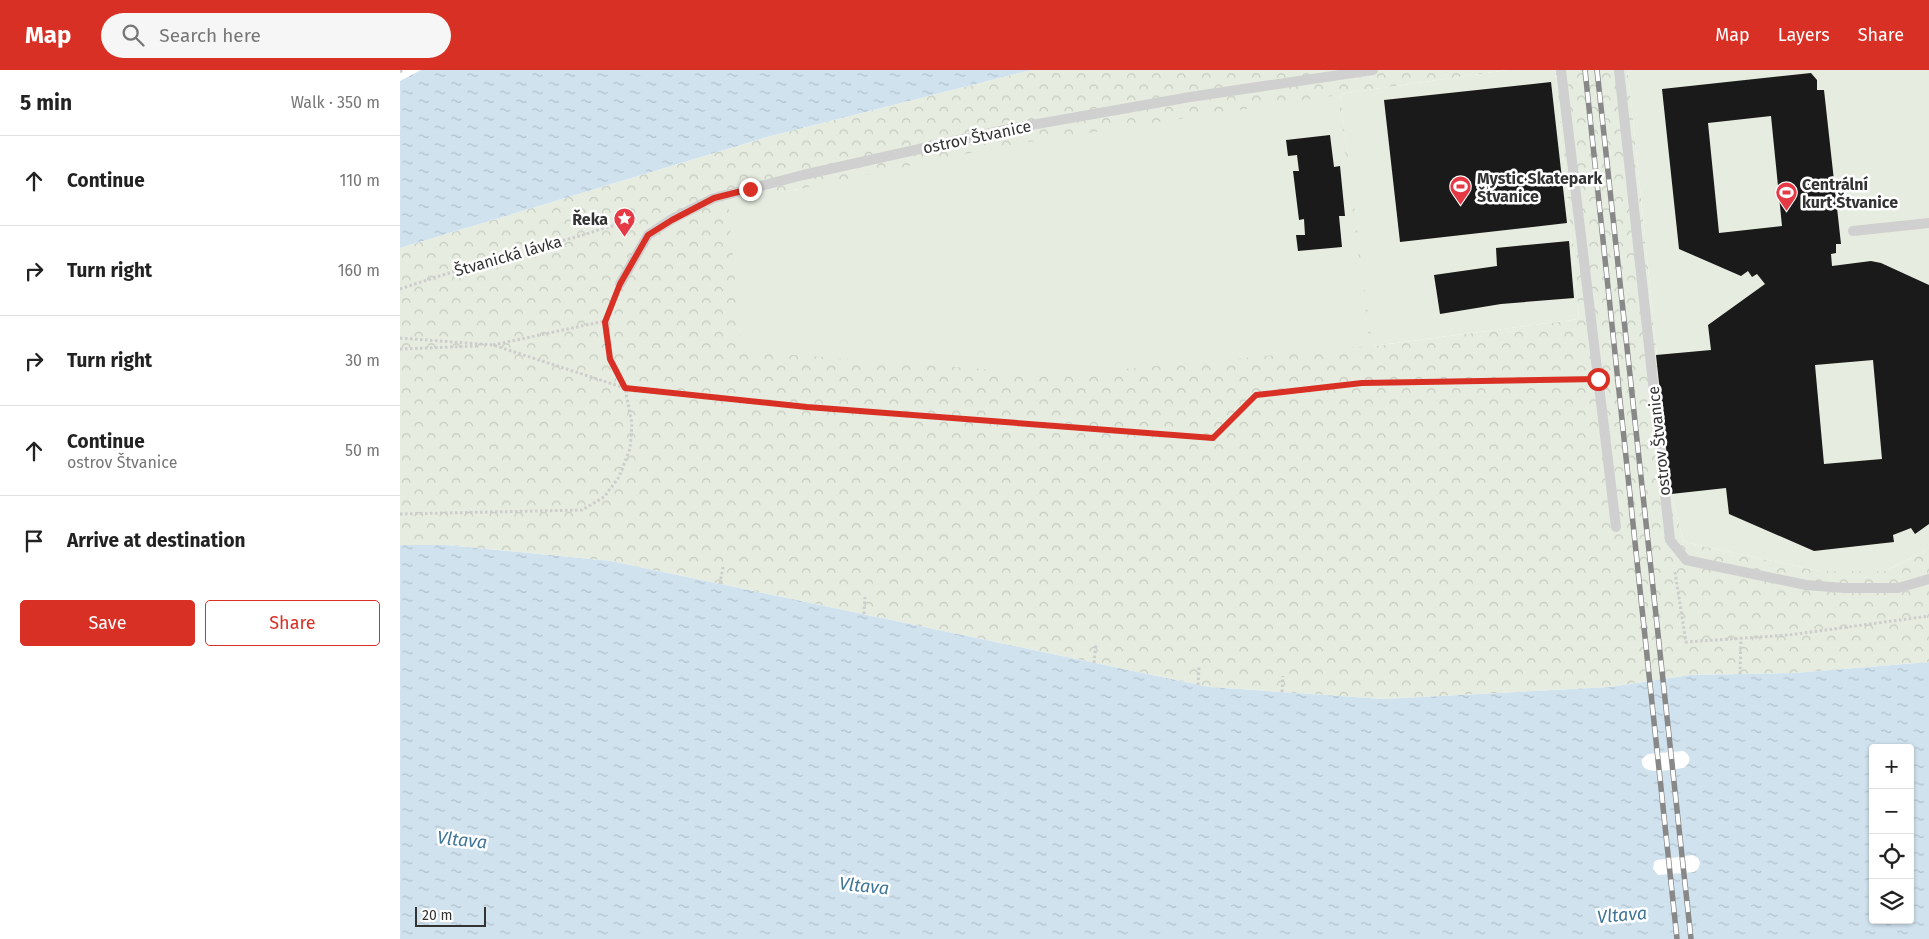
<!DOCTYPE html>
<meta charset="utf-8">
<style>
body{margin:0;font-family:"Fira Sans",sans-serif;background:#f6f6f6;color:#222}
.controls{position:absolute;right:15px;bottom:15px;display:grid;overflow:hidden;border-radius:5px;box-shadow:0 1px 4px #0004}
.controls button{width:45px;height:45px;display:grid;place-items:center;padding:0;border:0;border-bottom:1px solid #e0e0e0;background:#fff;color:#222;font:25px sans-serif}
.scale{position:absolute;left:15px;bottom:12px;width:71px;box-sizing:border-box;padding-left:5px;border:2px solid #333;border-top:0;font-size:14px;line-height:18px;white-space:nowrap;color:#333;-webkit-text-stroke:4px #fff;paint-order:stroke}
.stop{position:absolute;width:15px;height:15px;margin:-11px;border:4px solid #d93025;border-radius:50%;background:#fff}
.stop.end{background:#d93025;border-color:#fff;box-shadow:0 1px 5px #0008}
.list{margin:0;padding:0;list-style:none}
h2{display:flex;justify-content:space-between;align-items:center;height:65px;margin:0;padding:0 20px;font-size:21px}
h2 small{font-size:16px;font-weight:400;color:#767676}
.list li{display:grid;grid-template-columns:32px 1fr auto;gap:15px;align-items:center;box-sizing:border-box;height:90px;padding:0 20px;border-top:1px solid #e0e0e0}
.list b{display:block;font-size:19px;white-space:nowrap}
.list p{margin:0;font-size:16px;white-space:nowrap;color:#767676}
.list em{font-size:16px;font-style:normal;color:#767676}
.actions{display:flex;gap:10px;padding:15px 20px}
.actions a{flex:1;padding:11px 0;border:1px solid #d93025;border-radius:5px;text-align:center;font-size:18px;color:#d93025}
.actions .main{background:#d93025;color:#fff}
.icon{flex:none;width:28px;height:28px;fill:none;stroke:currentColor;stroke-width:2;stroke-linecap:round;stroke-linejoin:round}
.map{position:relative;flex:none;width:1529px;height:869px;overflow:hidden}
header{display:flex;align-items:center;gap:30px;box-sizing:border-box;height:70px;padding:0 25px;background:#d93025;color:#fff}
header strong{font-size:24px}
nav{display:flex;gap:28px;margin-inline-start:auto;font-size:18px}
.search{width:350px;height:45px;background:#f6f6f6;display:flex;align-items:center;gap:12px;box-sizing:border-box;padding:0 18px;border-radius:28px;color:#767676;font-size:19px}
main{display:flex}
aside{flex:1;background:#fff}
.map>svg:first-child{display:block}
.park{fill:url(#park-crowns);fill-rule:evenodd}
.garden{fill:#e6ecdf}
.water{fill:url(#water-ripples);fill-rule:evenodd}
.building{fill:#1a1a1a;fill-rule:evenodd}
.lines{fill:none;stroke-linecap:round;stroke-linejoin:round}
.path{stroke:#cdcdcd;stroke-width:3;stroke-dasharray:2.5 2.5;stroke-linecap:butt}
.service{stroke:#d0d0d0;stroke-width:10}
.rail-casing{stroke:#888;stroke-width:5.5}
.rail{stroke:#fff;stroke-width:4;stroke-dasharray:11;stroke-linecap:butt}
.route{stroke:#d93025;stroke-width:6}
.labels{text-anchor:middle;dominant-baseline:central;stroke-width:5;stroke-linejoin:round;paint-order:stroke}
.street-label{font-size:16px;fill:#333;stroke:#fff}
.poi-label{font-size:16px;font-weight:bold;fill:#333;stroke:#fff;text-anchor:start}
.water-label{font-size:18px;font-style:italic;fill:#3f7597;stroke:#fff}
</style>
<header>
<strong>Map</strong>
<div class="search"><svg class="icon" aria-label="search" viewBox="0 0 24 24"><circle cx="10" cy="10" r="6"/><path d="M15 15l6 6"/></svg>Search here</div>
<nav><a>Map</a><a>Layers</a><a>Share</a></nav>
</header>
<main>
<aside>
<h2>5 min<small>Walk · 350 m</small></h2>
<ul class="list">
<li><svg class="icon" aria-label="ahead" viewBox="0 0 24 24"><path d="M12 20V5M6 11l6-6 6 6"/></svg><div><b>Continue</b></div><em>110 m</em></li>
<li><svg class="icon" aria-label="right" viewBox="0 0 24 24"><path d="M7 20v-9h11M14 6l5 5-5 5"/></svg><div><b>Turn right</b></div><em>160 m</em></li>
<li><svg class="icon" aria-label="right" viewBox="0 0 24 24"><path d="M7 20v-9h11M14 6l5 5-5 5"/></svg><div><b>Turn right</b></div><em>30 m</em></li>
<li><svg class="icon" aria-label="ahead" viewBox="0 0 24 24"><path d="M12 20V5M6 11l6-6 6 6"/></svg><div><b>Continue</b><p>ostrov Štvanice</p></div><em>50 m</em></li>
<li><svg class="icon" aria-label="arrive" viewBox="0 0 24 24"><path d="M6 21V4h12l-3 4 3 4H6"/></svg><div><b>Arrive at destination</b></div></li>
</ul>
<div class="actions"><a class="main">Save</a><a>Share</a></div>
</aside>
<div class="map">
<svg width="1529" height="869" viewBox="0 0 1529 869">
<defs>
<pattern id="park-crowns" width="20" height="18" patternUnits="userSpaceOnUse" patternTransform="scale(1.25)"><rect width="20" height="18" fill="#e6ecdf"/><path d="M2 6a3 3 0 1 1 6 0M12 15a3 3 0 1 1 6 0" fill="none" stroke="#c6cbc0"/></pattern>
<pattern id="water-ripples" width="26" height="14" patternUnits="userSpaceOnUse" patternTransform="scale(1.25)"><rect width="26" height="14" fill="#cfe2ee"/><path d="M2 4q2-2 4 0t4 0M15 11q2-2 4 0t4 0" fill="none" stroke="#b2c2cd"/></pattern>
</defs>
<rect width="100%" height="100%" fill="#fff"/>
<path class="park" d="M631 0H1108L940 24 973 276 1179 249 1155 0H1228L1271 424 1284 472 1419 501H1485L1529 479V592L1394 603 1290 605 1210 617 984 629 809 617 211 491 46 475H0V178L367 67ZM399 119 970 276 328 131Z"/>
<g class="garden">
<path d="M1108 0H1155L1179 249 972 276 940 24Z"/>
<path d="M1228 0H1529V479L1485 501H1419L1284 472 1271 424Z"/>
<path d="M938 25 970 276 660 305 341 281 328 130 399 119 603 76Z"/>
</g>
<g class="water">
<path d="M21 0H631L367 67 0 178V11Z"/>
<path d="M0 475H46L211 491 809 617 984 629 1210 617 1290 605 1394 603 1529 592V869H0ZM1473 678H1510V850H1473ZM1283 681C1292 685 1291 694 1283 698 1272 699 1239 708 1242 689L1248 684ZM1293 785 1298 788 1300 793 1298 799 1294 802 1258 805 1253 799 1254 792 1257 790Z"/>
</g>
<g class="building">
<path d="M1411 3 1417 10V20H1424L1441 174H1436V183L1431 184 1432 196 1471 191 1481 193 1529 215V454L1515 464 1511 458 1493 465 1494 472 1414 481 1329 444 1326 418 1271 424 1256 285 1311 280 1308 255 1365 214 1357 204 1352 207 1348 201 1341 206 1279 179 1262 19ZM1371 46 1382 156 1319 163 1308 53ZM1473 290 1482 389 1424 394 1415 295Z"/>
<path d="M1151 12 1167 153 1000 172 984 30Z"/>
<path d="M930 65 934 97 940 96 945 146H939L942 177 898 181 896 165H905L904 149 899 150 893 101H899L897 85 888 86 886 70Z"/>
<path d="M1169 171 1174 228 1101 234 1040 244 1034 205 1097 196 1096 178Z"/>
</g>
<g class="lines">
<g class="path">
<path d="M0 2 3 0"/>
<path d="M0 219C59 199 120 181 180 166 197 161 219 151 236 155"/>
<path d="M0 268 93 275 225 318 407 337 813 368 856 325 962 313 1183 309"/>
<path d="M93 275 205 251"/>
<path d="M0 279 77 276"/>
<path d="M0 444 182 440 204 427 219 407 230 379 232 354 225 318 211 289 205 251 214 228"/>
<path d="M1275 502 1286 572 1389 565 1529 546"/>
<path d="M320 514 323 497"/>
<path d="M464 544 465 527"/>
<path d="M694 593 696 573"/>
<path d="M1340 604 1341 568"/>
<path d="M798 615 799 597"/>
<path d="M882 622 883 606"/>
</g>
<g class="service">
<path d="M1161 0 1216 457"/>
<path d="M1219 0 1270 470 1286 490 1406 515 1444 518H1498L1529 509"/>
<path d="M1453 161 1529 153"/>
<path d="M220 214 248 165 272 149 314 128 403 105 609 59 790 27 973 0"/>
</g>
<defs>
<g id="rail">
<path d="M1185 0 1277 869"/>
<path d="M1197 0 1291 869"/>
</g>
</defs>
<use href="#rail" class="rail-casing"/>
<use href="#rail" class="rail"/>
</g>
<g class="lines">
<path class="route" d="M350 119 314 128 272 150 248 165 220 214 205 252 210 289 225 318 407 337 813 368 856 325 962 313 1198 309"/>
</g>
<defs>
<symbol id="stadium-pin" viewBox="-11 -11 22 30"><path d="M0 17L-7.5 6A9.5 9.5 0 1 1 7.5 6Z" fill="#e63946" stroke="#fff"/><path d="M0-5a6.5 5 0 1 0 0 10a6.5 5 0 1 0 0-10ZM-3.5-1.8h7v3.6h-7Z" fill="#fff"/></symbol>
<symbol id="sight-pin" viewBox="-11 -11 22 30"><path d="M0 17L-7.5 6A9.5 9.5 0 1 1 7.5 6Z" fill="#e63946" stroke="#fff"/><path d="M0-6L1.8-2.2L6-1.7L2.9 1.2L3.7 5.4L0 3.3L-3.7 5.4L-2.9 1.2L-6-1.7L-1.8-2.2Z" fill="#fff"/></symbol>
</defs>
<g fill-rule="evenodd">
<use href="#stadium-pin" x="1048" y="104" width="25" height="34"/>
<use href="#stadium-pin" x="1374" y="110" width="25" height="34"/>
<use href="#sight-pin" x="212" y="136" width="25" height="34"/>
</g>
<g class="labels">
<g class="street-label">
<text transform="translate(577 67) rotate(-12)">ostrov Štvanice</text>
<text transform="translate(108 186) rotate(-16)">Štvanická lávka</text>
<text transform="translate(1259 371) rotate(-96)">ostrov Štvanice</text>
</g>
<g class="poi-label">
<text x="1077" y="108">Mystic Skatepark<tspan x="1077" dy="18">Štvanice</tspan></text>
<text x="1402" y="114">Centrální<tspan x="1402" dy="18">kurt Štvanice</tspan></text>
<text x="208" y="149" text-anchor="end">Řeka</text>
</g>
<g class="water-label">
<text transform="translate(62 770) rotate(6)">Vltava</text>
<text transform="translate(464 816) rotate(6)">Vltava</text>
<text transform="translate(1222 845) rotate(-5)">Vltava</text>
</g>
</g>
</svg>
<div class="controls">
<button>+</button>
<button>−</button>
<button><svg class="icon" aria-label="locate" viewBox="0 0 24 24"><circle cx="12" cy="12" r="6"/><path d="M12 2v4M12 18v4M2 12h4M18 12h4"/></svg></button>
<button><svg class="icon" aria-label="layers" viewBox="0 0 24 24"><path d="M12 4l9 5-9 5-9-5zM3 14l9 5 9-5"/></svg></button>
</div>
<div class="scale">20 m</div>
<div class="stop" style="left:1198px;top:309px"></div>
<div class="stop end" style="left:350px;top:119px"></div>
</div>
</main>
